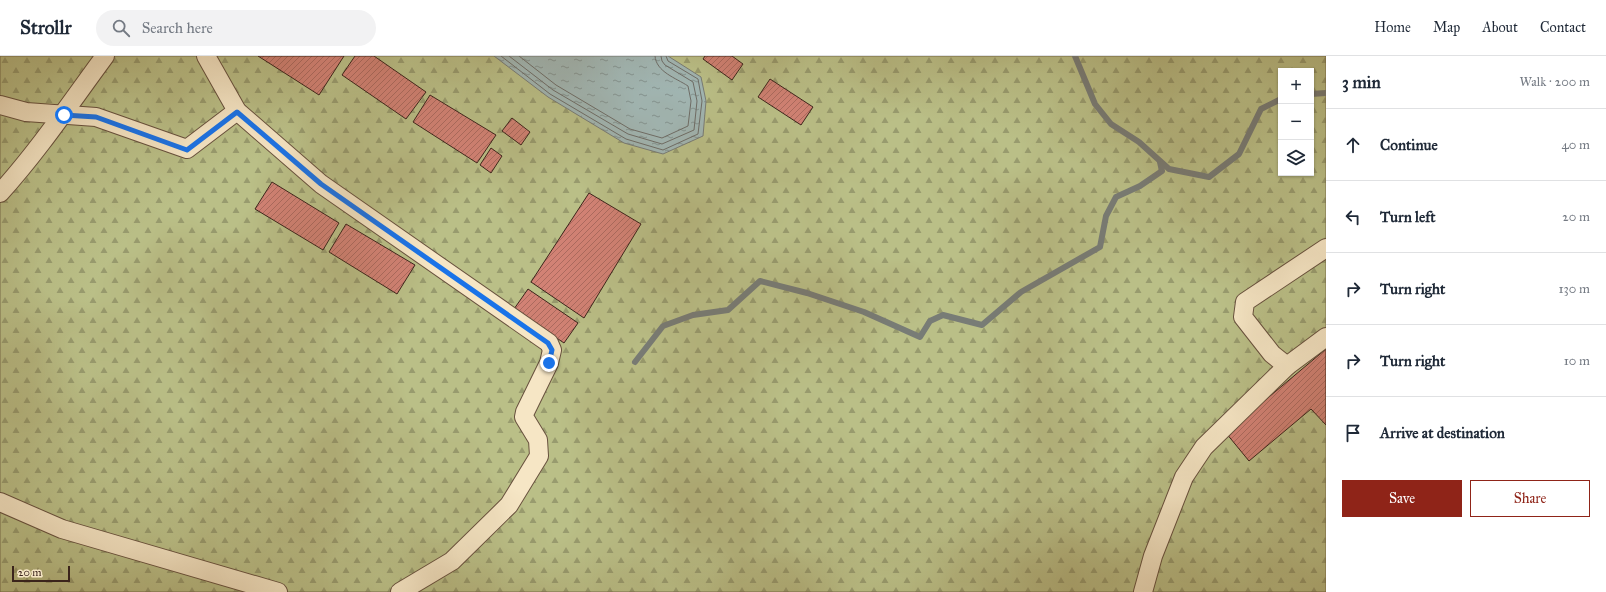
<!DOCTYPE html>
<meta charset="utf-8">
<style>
body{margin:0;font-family:"IM FELL Great Primer",serif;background:#f2f2f3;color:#1f2937}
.controls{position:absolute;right:12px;top:12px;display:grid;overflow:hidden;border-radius:0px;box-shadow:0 1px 3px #0004}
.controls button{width:36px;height:36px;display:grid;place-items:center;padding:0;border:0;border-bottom:1px solid #e0e1e3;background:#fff;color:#1f2937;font:20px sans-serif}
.scale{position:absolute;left:12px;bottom:10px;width:58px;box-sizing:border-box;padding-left:4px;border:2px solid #3b241b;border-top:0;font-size:11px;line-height:14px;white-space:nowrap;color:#3b241b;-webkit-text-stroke:3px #f6e6c5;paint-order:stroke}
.stop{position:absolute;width:12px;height:12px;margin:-9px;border:3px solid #1a73e8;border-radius:50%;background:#fff}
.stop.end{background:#1a73e8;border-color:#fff;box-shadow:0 1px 4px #0008}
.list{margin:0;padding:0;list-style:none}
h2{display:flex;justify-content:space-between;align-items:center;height:52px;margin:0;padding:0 16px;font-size:17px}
h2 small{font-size:13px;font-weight:400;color:#747a83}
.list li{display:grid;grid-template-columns:26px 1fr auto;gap:12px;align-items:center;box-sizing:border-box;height:72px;padding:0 16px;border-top:1px solid #e0e1e3}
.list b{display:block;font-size:15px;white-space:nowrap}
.list em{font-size:13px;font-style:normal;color:#747a83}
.actions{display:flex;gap:8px;padding:12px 16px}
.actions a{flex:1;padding:9px 0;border:1px solid #8f2418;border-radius:0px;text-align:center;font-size:14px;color:#8f2418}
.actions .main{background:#8f2418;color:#fff}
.icon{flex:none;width:22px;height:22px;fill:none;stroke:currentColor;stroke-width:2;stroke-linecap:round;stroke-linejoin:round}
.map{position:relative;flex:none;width:1326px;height:536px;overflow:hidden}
header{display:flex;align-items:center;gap:24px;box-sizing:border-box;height:56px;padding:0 20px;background:#fff;border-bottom:1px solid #e0e1e3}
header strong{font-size:19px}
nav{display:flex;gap:22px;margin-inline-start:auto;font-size:14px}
.search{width:280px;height:36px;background:#f2f2f3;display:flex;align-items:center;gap:10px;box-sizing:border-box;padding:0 14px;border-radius:22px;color:#747a83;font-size:15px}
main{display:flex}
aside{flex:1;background:#fff}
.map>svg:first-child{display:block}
.forest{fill:url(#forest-firs);stroke:#7a7251;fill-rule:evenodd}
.water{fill:url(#water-ripples);stroke:#787c76}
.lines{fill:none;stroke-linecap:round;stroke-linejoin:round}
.shore{stroke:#6e6d67;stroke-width:1}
.stream{stroke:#787c76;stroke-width:6}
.building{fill:url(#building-hatch);stroke:#3b241b}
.minor-casing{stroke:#68513e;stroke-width:20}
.minor{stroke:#f6e6c5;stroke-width:18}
.route{stroke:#1a73e8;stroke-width:5}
</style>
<header>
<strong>Strollr</strong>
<div class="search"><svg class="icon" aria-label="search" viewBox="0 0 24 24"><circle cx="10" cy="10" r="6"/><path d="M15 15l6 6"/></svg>Search here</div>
<nav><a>Home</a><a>Map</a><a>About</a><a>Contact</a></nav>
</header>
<main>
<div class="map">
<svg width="1326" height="536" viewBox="0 0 1326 536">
<defs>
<pattern id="forest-firs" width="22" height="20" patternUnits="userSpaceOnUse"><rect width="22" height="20" fill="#babf87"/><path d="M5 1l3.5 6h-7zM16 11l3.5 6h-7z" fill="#989b6e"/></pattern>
<pattern id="water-ripples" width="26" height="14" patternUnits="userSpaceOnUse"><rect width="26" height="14" fill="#a1b6b3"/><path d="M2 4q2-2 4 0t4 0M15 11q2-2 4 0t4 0" fill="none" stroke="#849491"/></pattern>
<pattern id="building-hatch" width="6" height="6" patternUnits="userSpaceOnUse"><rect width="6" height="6" fill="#d28275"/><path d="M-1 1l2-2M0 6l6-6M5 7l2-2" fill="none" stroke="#ac6a5f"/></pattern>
</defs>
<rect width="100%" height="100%" fill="#f1d8a6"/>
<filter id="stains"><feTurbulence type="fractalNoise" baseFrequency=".005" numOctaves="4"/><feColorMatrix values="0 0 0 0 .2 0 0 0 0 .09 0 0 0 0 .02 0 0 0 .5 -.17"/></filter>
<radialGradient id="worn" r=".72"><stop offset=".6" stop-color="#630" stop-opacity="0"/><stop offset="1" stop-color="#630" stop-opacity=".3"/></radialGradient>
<path class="forest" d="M0 0H1326V536H0ZM1281 15H1311V117H1281Z"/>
<path class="water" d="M494 0H668L701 21 706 45 703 80 663 98 624 87 548 41Z"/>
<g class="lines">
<g class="shore">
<path d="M501 0 550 38 626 83 663 94 698 78 702 45 698 23 668 5 666 0"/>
<path d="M509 0 553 34 628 78 662 88 694 74 697 45 693 26 665 9 662 5 661 0"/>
<path d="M519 0 556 29 630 73 662 82 688 70 691 45 688 30C676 22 656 16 655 0"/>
</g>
<g class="stream">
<path d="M1075 0 1095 48 1111 68 1139 86 1169 113 1209 121 1239 98 1261 53 1281 43"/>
<path d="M1311 38 1326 37"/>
<path d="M635 306 663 270 693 259 728 254 760 225 807 237 864 256 920 281 930 265 943 259 982 269 1021 236 1100 191 1106 160 1116 141 1140 130 1162 115 1160 106"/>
</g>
</g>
<g class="building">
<path d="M258 0H344L319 39Z"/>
<path d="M355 0H374L426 36 406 63 342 19Z"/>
<path d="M705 0H732L743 8 732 24 703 3Z"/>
<path d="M770 23 813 51 801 69 758 41Z"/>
<path d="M430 39 496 79 477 107 413 66Z"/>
<path d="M512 62 530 76 521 89 502 75Z"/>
<path d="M491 92 502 100 491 117 480 109Z"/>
<path d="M272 126 339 167 323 194 255 153Z"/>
<path d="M589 137 641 168 584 262 531 226Z"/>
<path d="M346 168 415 209 397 238 329 196Z"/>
<path d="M528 233 578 267 564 287 514 253Z"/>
<path d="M1326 293V369L1311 353 1249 405 1226 377Z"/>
</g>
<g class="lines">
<defs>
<g id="minor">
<path d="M206 0 237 55 321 128 549 287 552 294 549 307 525 356 524 361 538 384 539 400 509 449 452 505 400 536"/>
<path d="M0 49 26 56 96 61 187 93 237 55"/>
<path d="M0 137C39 94 71 46 105 0"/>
<path d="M1287 310 1326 281"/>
<path d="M0 446 62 473 278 536"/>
<path d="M1143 536 1153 500 1184 421 1204 391 1287 310 1272 298 1243 261 1245 246 1326 192"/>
</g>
</defs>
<use href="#minor" class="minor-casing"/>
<use href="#minor" class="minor"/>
</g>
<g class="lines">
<path class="route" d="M64 59 96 61 187 94 237 56 321 128 548 287 552 294 549 307"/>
</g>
<rect width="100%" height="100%" filter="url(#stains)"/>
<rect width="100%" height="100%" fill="url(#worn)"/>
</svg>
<div class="controls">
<button>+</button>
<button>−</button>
<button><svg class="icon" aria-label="layers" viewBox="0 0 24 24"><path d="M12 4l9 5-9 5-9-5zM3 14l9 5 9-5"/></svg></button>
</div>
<div class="scale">20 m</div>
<div class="stop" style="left:64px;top:59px"></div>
<div class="stop end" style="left:549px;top:307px"></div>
</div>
<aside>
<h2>3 min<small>Walk · 200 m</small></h2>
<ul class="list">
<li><svg class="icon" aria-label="ahead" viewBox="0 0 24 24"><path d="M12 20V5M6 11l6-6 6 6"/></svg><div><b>Continue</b></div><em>40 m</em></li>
<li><svg class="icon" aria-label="left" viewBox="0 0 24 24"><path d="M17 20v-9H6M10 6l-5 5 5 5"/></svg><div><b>Turn left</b></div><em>20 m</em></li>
<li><svg class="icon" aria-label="right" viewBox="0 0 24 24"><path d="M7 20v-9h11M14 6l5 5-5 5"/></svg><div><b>Turn right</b></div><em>130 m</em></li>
<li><svg class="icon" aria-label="right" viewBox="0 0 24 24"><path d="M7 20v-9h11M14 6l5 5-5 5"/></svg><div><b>Turn right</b></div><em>10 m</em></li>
<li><svg class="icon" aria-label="arrive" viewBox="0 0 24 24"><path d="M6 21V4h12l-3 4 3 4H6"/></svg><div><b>Arrive at destination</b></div></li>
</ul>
<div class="actions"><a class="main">Save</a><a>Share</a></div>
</aside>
</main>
